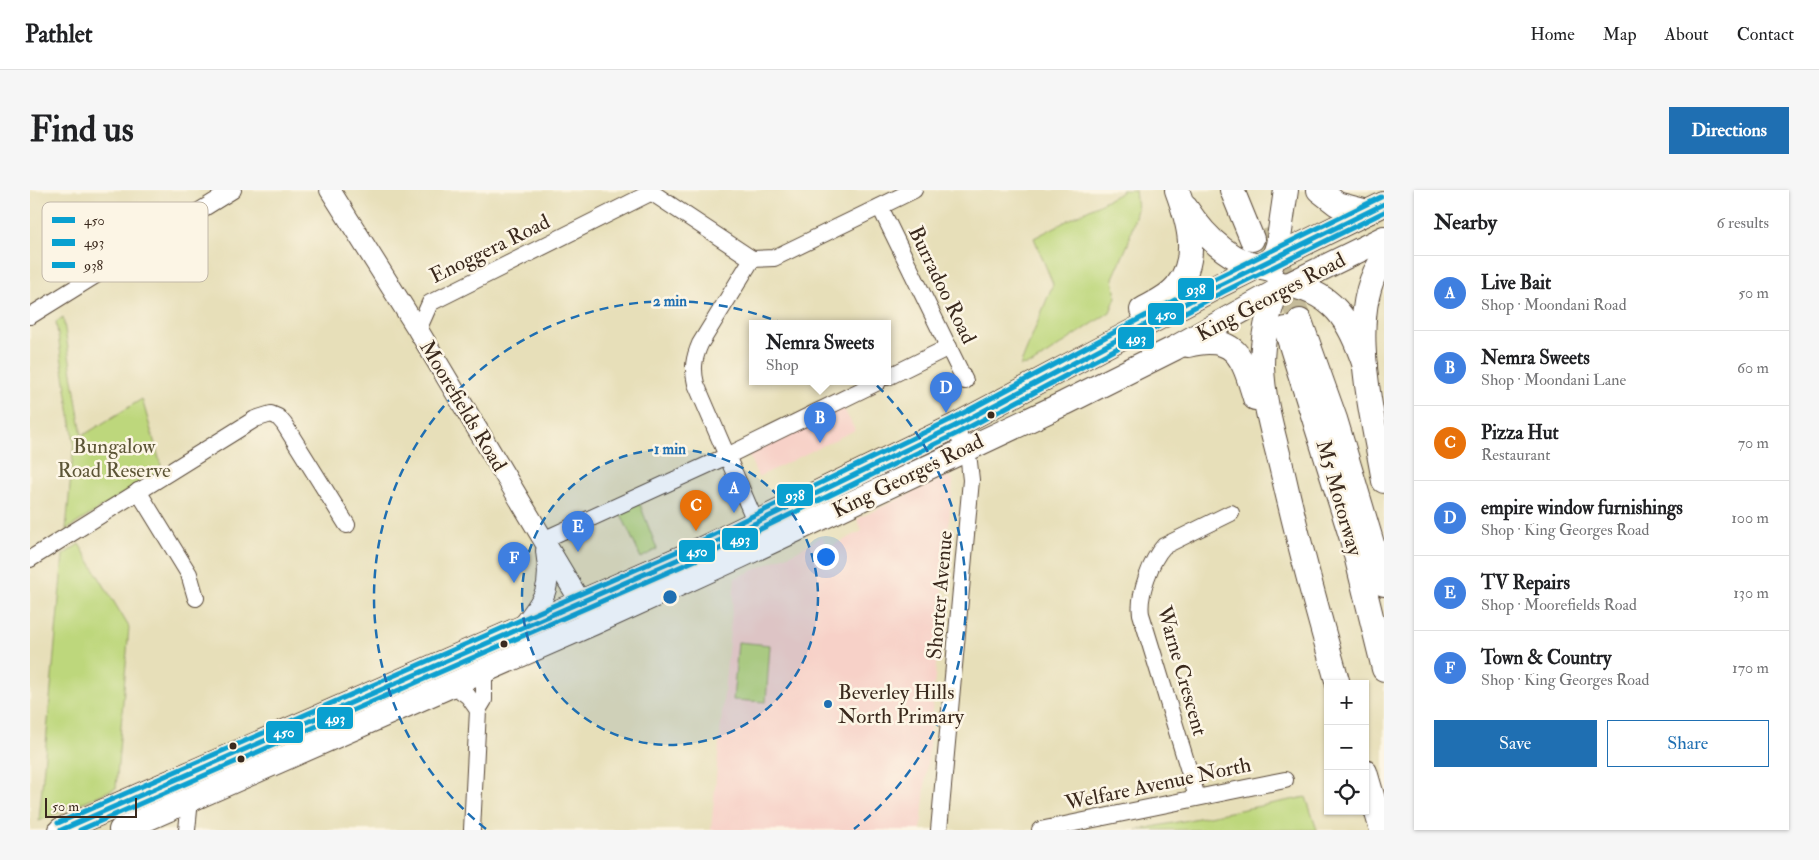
<!DOCTYPE html>
<meta charset="utf-8">
<style>
body{margin:0;font-family:"IM FELL Double Pica",serif;background:#f6f6f6;color:#202124}
.controls{position:absolute;right:15px;bottom:15px;display:grid;overflow:hidden;border-radius:0px;box-shadow:0 1px 4px #0004}
.controls button{width:45px;height:45px;display:grid;place-items:center;padding:0;border:0;border-bottom:1px solid #e0e0e0;background:#fff;color:#202124;font:25px sans-serif}
.scale{position:absolute;left:15px;bottom:12px;width:92px;box-sizing:border-box;padding-left:5px;border:2px solid #3b2a1e;border-top:0;font-size:14px;line-height:18px;white-space:nowrap;color:#3b2a1e;-webkit-text-stroke:4px #fcf5e5;paint-order:stroke}
.you{position:absolute;left:795px;top:366px;width:18px;height:18px;margin:-12px;border:4px solid #fff;border-radius:50%;background:#1a73e8;box-shadow:0 0 0 8px #1a73e833}
.badge{display:grid;place-items:center;width:32px;height:32px;border-radius:50%;background:#1f6fb2;color:#fff;font-size:16px;font-weight:700}
.pin{position:absolute;translate:-50% -41px;filter:drop-shadow(0 1px 2px #0008)}
.pin::after{content:'';position:absolute;top:26px;width:18px;height:15px;background:inherit;clip-path:polygon(0 0,100% 0,50% 100%)}
.popup{position:absolute;left:719px;top:130px;width:142px;height:65px;box-sizing:border-box;display:grid;place-content:center;border-radius:0px;background:#fff;filter:drop-shadow(0 1px 4px #0005);font-size:16px;white-space:nowrap;color:#757577}
.popup b{font-size:19px;color:#202124}
.popup::after{content:'';position:absolute;left:50%;top:100%;margin-left:-10px;border:10px solid transparent;border-top-color:#fff}
.list{margin:0;padding:0;list-style:none}
h2{display:flex;justify-content:space-between;align-items:center;height:65px;margin:0;padding:0 20px;font-size:21px}
h2 small{font-size:16px;font-weight:400;color:#757577}
.list li{display:grid;grid-template-columns:32px 1fr auto;gap:15px;align-items:center;box-sizing:border-box;height:75px;padding:0 20px;border-top:1px solid #e0e0e0}
.list b{display:block;font-size:19px;white-space:nowrap}
.list p{margin:0;font-size:16px;white-space:nowrap;color:#757577}
.list em{font-size:16px;font-style:normal;color:#757577}
.actions{display:flex;gap:10px;padding:15px 20px}
.actions a{flex:1;padding:11px 0;border:1px solid #1f6fb2;border-radius:0px;text-align:center;font-size:18px;color:#1f6fb2}
.actions .main{background:#1f6fb2;color:#fff}
.icon{flex:none;width:28px;height:28px;fill:none;stroke:currentColor;stroke-width:2;stroke-linecap:round;stroke-linejoin:round}
.map{position:relative;flex:none;width:1354px;height:640px;overflow:hidden;border-radius:0px}
header{display:flex;align-items:center;gap:30px;box-sizing:border-box;height:70px;padding:0 25px;background:#fff;border-bottom:1px solid #e0e0e0}
header strong{font-size:24px}
nav{display:flex;gap:28px;margin-inline-start:auto;font-size:18px}
.intro{display:flex;align-items:center;justify-content:space-between;box-sizing:border-box;height:120px;padding:0 30px}
h1{margin:0;font-size:35px}
.button{padding:12px 22px;border-radius:0px;background:#1f6fb2;color:#fff;font-size:18px;font-weight:700}
main{display:flex;gap:30px;padding:0 30px}
aside{flex:1;background:#fff;border-radius:0px;box-shadow:0 1px 4px #0004}
.map>svg:first-child{display:block}
.built{fill:#f7d1c8}
.green{fill:#bdd77c;stroke:#7c804d}
.lines{fill:none;stroke-linecap:round;stroke-linejoin:round}
.highway-tunnel{stroke:#c5bb9a;stroke-width:24;stroke-dasharray:24 12;stroke-linecap:butt}
.minor-casing{stroke:#554535;stroke-width:18}
.major-casing{stroke:#554535;stroke-width:22}
.highway-casing{stroke:#554535;stroke-width:26}
.minor{stroke:#fff;stroke-width:16}
.major{stroke:#fff;stroke-width:20}
.highway{stroke:#fff;stroke-width:24}
.bus-1-casing{stroke:#fcf5e5;stroke-width:9}
.bus-2-casing{stroke:#fcf5e5;stroke-width:9}
.bus-3-casing{stroke:#fcf5e5;stroke-width:9}
.bus-1{stroke:#09a0d0;stroke-width:5}
.bus-2{stroke:#09a0d0;stroke-width:5}
.bus-3{stroke:#09a0d0;stroke-width:5}
.ring{fill:none;stroke:#1f6fb2;stroke-width:2.5;stroke-dasharray:9 6}
.bus-dot{fill:#3b2a1e;stroke:#fcf5e5;stroke-width:2}
.poi-dot{fill:#1f6fb2;stroke:#fcf5e5;stroke-width:2}
.labels{text-anchor:middle;dominant-baseline:central;stroke-width:5;stroke-linejoin:round;paint-order:stroke}
.street-label{font-size:21px;fill:#3b2a1e;stroke:#fcf5e5}
.park-label{font-size:21px;fill:#5c5536;stroke:#fcf5e5}
.poi-label{font-size:21px;fill:#3b2a1e;stroke:#fcf5e5;text-anchor:start}
.key{fill:#fcf5e5;stroke:#c2b8a9;stroke-width:1}
.key-label{font-size:14px;fill:#3b2a1e}
.centre{fill:#1f6fb2;stroke:#fcf5e5;stroke-width:2.5}
.ring-label{font-size:15px;text-anchor:middle;font-weight:bold;fill:#1f6fb2;stroke:#fcf5e5;stroke-width:5;stroke-linejoin:round;paint-order:stroke}
.line-badge{stroke:#fcf5e5;stroke-width:2}
.badge-label{font-size:14px;text-anchor:middle;font-weight:bold;fill:#fff}
</style>
<header>
<strong>Pathlet</strong>
<nav><a>Home</a><a>Map</a><a>About</a><a>Contact</a></nav>
</header>
<div class="intro"><h1>Find us</h1><a class="button">Directions</a></div>
<main>
<div class="map">
<svg width="1354" height="640" viewBox="0 0 1354 640">
<rect width="100%" height="100%" fill="#fcf5e5"/>
<filter id="ink" filterUnits="userSpaceOnUse"><feTurbulence type="fractalNoise" baseFrequency=".02" numOctaves="2"/><feDisplacementMap in="SourceGraphic" scale="10" xChannelSelector="R" yChannelSelector="G"/><feConvolveMatrix kernelMatrix="1 2 1 2 8 2 1 2 1" color-interpolation-filters="sRGB"/></filter>
<filter id="wash" filterUnits="userSpaceOnUse"><feTurbulence type="fractalNoise" baseFrequency=".0096" numOctaves="4" result="noise"/><feDisplacementMap in="SourceGraphic" scale="20" xChannelSelector="R" yChannelSelector="G"/><feGaussianBlur stdDeviation="1.12" result="paint"/><feColorMatrix in="noise" values="0 0 0 0 0 0 0 0 0 0 0 0 0 0 0 0 0 1.4 0 .05"/><feComposite in="paint" operator="in"/></filter>
<g filter="url(#wash)">
<rect width="100%" height="100%" fill="#e7dfb9"/>
<g class="built">
<path d="M813 217 825 240 728 287 717 261Z"/>
<path d="M917 286 923 290 891 640H681L705 388 763 363 792 347 798 358 832 341 827 329Z"/>
</g>
<g class="green">
<path d="M1091 0H1105L1107 19 1098 54 1083 88 1086 107 1080 122 1002 174 990 176 1023 94 1004 48 1092 2Z"/>
<path d="M33 127 52 246 112 209 132 279 36 340 44 252 26 132Z"/>
<path d="M609 312 627 359 611 368 590 322Z"/>
<path d="M49 354 99 437 86 598 9 631 33 365Z"/>
<path d="M708 452 740 455 736 512 703 510Z"/>
<path d="M1276 607 1287 640H1107Z"/>
</g>
</g>
<g filter="url(#ink)">
<g class="lines">
<path class="highway-tunnel" d="M1235 39 1270 131"/>
<defs>
<g id="minor">
<path d="M618 0 722 69 744 68 884 0"/>
<path d="M850 17 935 191"/>
<path d="M722 69 670 154C664 168 662 178 666 194L726 333"/>
<path d="M0 126 203 0"/>
<path d="M388 140 400 113 620 3"/>
<path d="M858 187 919 157"/>
<path d="M108 301 159 384 166 408"/>
<path d="M513 350 697 266 848 192"/>
<path d="M0 369 225 229 241 224 248 227 254 234 317 335"/>
<path d="M423 495 438 506 448 520"/>
<path d="M1167 607 1111 424C1108 405 1121 370 1134 356L1201 323"/>
<path d="M157 640 160 610"/>
<path d="M442 640 448 520 454 510V481"/>
<path d="M909 640 941 290 939 272 925 236"/>
<path d="M1010 640 1255 590"/>
</g>
<g id="major">
<path d="M300 0 388 140 559 426"/>
<path d="M492 437C515 409 522 398 516 361"/>
</g>
<g id="highway">
<path d="M1202 0 1222 49"/>
<path d="M1289 0 1307 14 1338 22"/>
<path d="M1156 18C1175 47 1201 73 1237 78"/>
<path d="M1354 68C1313 120 1344 230 1354 291"/>
<path d="M1240 79 1248 55 1256 0"/>
<path d="M1251 94C1303 100 1320 131 1335 176"/>
<path d="M1249 95C1238 121 1232 148 1232 176 1233 213 1245 249 1253 284 1269 355 1288 424 1308 494"/>
<path d="M1112 120C1124 113 1139 107 1147 96 1170 68 1158 30 1147 0"/>
<path d="M1270 131 1305 229 1354 394"/>
<path d="M1256 139 1322 349 1354 479"/>
<path d="M1158 155C1206 143 1213 168 1225 208"/>
<path d="M1335 582 1352 640"/>
<path d="M31 640 674 358 925 236 1190 95 1354 14"/>
<path d="M91 640 563 433 708 367 1035 213 1145 158 1258 95 1354 48"/>
</g>
</defs>
<use href="#minor" class="minor-casing"/>
<use href="#major" class="major-casing"/>
<use href="#highway" class="highway-casing"/>
<use href="#minor" class="minor"/>
<use href="#major" class="major"/>
<use href="#highway" class="highway"/>
<defs>
<path id="bus-1" d="M31 640 674 358 925 236 1190 95 1354 14"/>
<path id="bus-2" d="M50 640 677 365 928 243 1193 102 1354 22"/>
<path id="bus-3" d="M28 633 671 351 922 229 1186 88 1351 7"/>
</defs>
<use href="#bus-1" class="bus-1-casing"/>
<use href="#bus-2" class="bus-2-casing"/>
<use href="#bus-3" class="bus-3-casing"/>
<use href="#bus-1" class="bus-1"/>
<use href="#bus-2" class="bus-2"/>
<use href="#bus-3" class="bus-3"/>
</g>
</g>
<circle cx="640" cy="407" r="148" fill="#1f6fb2" fill-opacity=".12"/>
<g class="ring">
<circle cx="640" cy="407" r="148"/>
<path d="M456 639A296 296 0 1 1 824 639"/>
</g>
<g class="bus-dot">
<circle cx="961" cy="225" r="4.5"/>
<circle cx="474" cy="454" r="4.5"/>
<circle cx="203" cy="556" r="4.5"/>
<circle cx="211" cy="569" r="4.5"/>
</g>
<circle class="poi-dot" cx="798" cy="514" r="5"/>
<g class="labels">
<g class="street-label">
<text transform="translate(460 59) rotate(-26)">Enoggera Road</text>
<text transform="translate(912 95) rotate(64)">Burradoo Road</text>
<text transform="translate(1241 107) rotate(-28)">King Georges Road</text>
<text transform="translate(433 216) rotate(59)">Moorefields Road</text>
<text transform="translate(878 286) rotate(-26)">King Georges Road</text>
<text transform="translate(1309 308) rotate(74)">M5 Motorway</text>
<text transform="translate(910 405) rotate(-85)">Shorter Avenue</text>
<text transform="translate(1152 481) rotate(74)">Warne Crescent</text>
<text transform="translate(1128 594) rotate(-12)">Welfare Avenue North</text>
</g>
<g class="park-label">
<text x="84" y="256">Bungalow<tspan x="84" dy="24">Road Reserve</tspan></text>
</g>
<g class="poi-label">
<text x="808" y="502">Beverley Hills<tspan x="808" dy="24">North Primary</tspan></text>
</g>
</g>
<rect x="12" y="12" width="166" height="80" rx="8" class="key"/>
<rect x="22" y="27" width="23" height="6" fill="#09a0d0"/>
<rect x="22" y="49" width="23" height="7" fill="#09a0d0"/>
<rect x="22" y="72" width="23" height="6" fill="#09a0d0"/>
<g class="key-label">
<text x="54" y="35">450</text>
<text x="54" y="57">493</text>
<text x="54" y="80">938</text>
</g>
<circle cx="640" cy="407" r="8" class="centre"/>
<g class="ring-label">
<text x="640" y="116">2 min</text>
<text x="640" y="264">1 min</text>
</g>
<g class="line-badge">
<rect x="1147" y="87" width="38" height="24" rx="5" fill="#09a0d0"/>
<rect x="1117" y="112" width="38" height="24" rx="5" fill="#09a0d0"/>
<rect x="1087" y="136" width="38" height="24" rx="5" fill="#09a0d0"/>
<rect x="746" y="293" width="38" height="24" rx="5" fill="#09a0d0"/>
<rect x="691" y="337" width="38" height="24" rx="5" fill="#09a0d0"/>
<rect x="648" y="349" width="38" height="24" rx="5" fill="#09a0d0"/>
<rect x="286" y="516" width="38" height="24" rx="5" fill="#09a0d0"/>
<rect x="235" y="530" width="39" height="24" rx="5" fill="#09a0d0"/>
</g>
<g class="badge-label">
<text x="1166" y="104">938</text>
<text x="1136" y="129">450</text>
<text x="1106" y="153">493</text>
<text x="765" y="310">938</text>
<text x="710" y="354">493</text>
<text x="667" y="366">450</text>
<text x="305" y="533">493</text>
<text x="254" y="547">450</text>
</g>
</svg>
<div class="controls">
<button>+</button>
<button>−</button>
<button><svg class="icon" aria-label="locate" viewBox="0 0 24 24"><circle cx="12" cy="12" r="6"/><path d="M12 2v4M12 18v4M2 12h4M18 12h4"/></svg></button>
</div>
<div class="scale">50 m</div>
<div class="you"></div>
<div class="pin badge" style="left:704px;top:323px;background:#3f7fe0">A</div>
<div class="pin badge" style="left:790px;top:253px;background:#3f7fe0">B</div>
<div class="popup"><b>Nemra Sweets</b>Shop</div>
<div class="pin badge" style="left:666px;top:341px;background:#e8710a">C</div>
<div class="pin badge" style="left:916px;top:223px;background:#3f7fe0">D</div>
<div class="pin badge" style="left:548px;top:362px;background:#3f7fe0">E</div>
<div class="pin badge" style="left:484px;top:393px;background:#3f7fe0">F</div>
</div>
<aside>
<h2>Nearby<small>6 results</small></h2>
<ul class="list">
<li><span class="badge" style="background:#3f7fe0">A</span><div><b>Live Bait</b><p>Shop · Moondani Road</p></div><em>50 m</em></li>
<li><span class="badge" style="background:#3f7fe0">B</span><div><b>Nemra Sweets</b><p>Shop · Moondani Lane</p></div><em>60 m</em></li>
<li><span class="badge" style="background:#e8710a">C</span><div><b>Pizza Hut</b><p>Restaurant</p></div><em>70 m</em></li>
<li><span class="badge" style="background:#3f7fe0">D</span><div><b>empire window furnishings</b><p>Shop · King Georges Road</p></div><em>100 m</em></li>
<li><span class="badge" style="background:#3f7fe0">E</span><div><b>TV Repairs</b><p>Shop · Moorefields Road</p></div><em>130 m</em></li>
<li><span class="badge" style="background:#3f7fe0">F</span><div><b>Town &amp; Country</b><p>Shop · King Georges Road</p></div><em>170 m</em></li>
</ul>
<div class="actions"><a class="main">Save</a><a>Share</a></div>
</aside>
</main>
